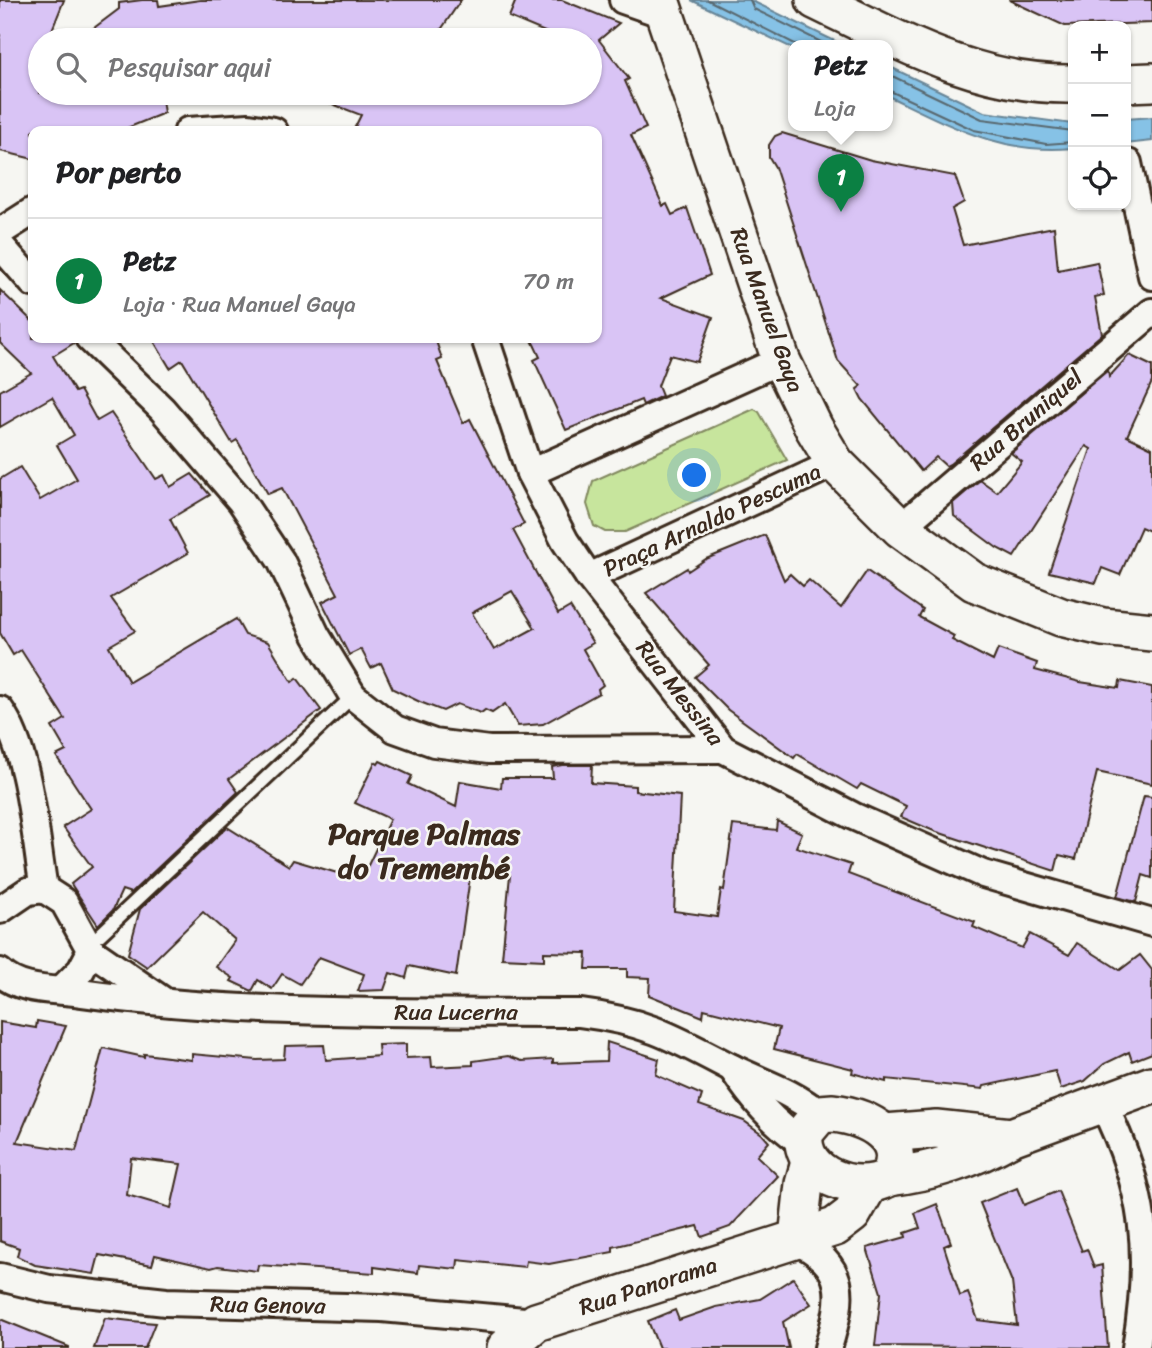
<!DOCTYPE html>
<html lang="pt">
<meta charset="utf-8">
<style>
body{margin:0;font-family:Sriracha,sans-serif;background:#f2f2f2;color:#202124}
.controls{position:absolute;right:21px;top:21px;display:grid;overflow:hidden;border-radius:14px;box-shadow:0 2px 5px #0004}
.controls button{width:63px;height:63px;display:grid;place-items:center;padding:0;border:0;border-bottom:2px solid #e0e0e0;background:#fff;color:#202124;font:35px sans-serif}
.you{position:absolute;left:695px;top:476px;width:24px;height:24px;margin:-18px;border:5px solid #fff;border-radius:50%;background:#1a73e8;box-shadow:0 0 0 10px #1a73e833}
.badge{display:grid;place-items:center;width:46px;height:46px;border-radius:50%;background:#0b8043;color:#fff;font-size:23px;font-weight:700}
.pin{position:absolute;translate:-50% -58px;filter:drop-shadow(0 2px 4px #0008)}
.pin::after{content:'';position:absolute;top:37px;width:24px;height:21px;background:inherit;clip-path:polygon(0 0,100% 0,50% 100%)}
.popup{position:absolute;left:788px;top:40px;width:105px;height:91px;box-sizing:border-box;display:grid;place-content:center;border-radius:14px;background:#fff;filter:drop-shadow(0 2px 5px #0005);font-size:23px;white-space:nowrap;color:#757577}
.popup b{font-size:26px;color:#202124}
.popup::after{content:'';position:absolute;left:50%;top:100%;margin-left:-14px;border:14px solid transparent;border-top-color:#fff}
.list{margin:0;padding:0;list-style:none}
h2{display:flex;justify-content:space-between;align-items:center;height:91px;margin:0;padding:0 28px;font-size:30px}
h2 small{font-size:23px;font-weight:400;color:#757577}
.list li{display:grid;grid-template-columns:46px 1fr auto;gap:21px;align-items:center;box-sizing:border-box;height:126px;padding:0 28px;border-top:2px solid #e0e0e0}
.list b{display:block;font-size:26px;white-space:nowrap}
.list p{margin:0;font-size:23px;white-space:nowrap;color:#757577}
.list em{font-size:23px;font-style:normal;color:#757577}
.icon{flex:none;width:38px;height:38px;fill:none;stroke:currentColor;stroke-width:2;stroke-linecap:round;stroke-linejoin:round}
.map{position:relative;flex:none;width:1152px;height:1348px;overflow:hidden}
.search{position:absolute;background:#fff;box-shadow:0 2px 5px #0004;left:28px;top:28px;width:574px;height:77px;display:flex;align-items:center;gap:18px;box-sizing:border-box;padding:0 24px;border-radius:38px;color:#757577;font-size:26px}
.panel{position:absolute;background:#fff;box-shadow:0 2px 5px #0004;left:28px;top:126px;width:574px;height:217px;border-radius:14px}
.map>svg:first-child{display:block}
.green{fill:#c7e59d;stroke:#81885e;stroke-width:2}
.water{fill:#86c2e6;stroke:#688596;stroke-width:2}
.lines{fill:none;stroke-linecap:round;stroke-linejoin:round}
.shore{stroke:#59676e;stroke-width:2}
.building{fill:#d9c4f5;stroke:#3b2a1e;stroke-width:2;fill-rule:evenodd}
.lane-casing{stroke:#3b2a1e;stroke-width:18}
.street-casing{stroke:#3b2a1e;stroke-width:32}
.secondary-casing{stroke:#3b2a1e;stroke-width:42}
.lane{stroke:#f6f6f2;stroke-width:12}
.street{stroke:#f6f6f2;stroke-width:26}
.secondary{stroke:#f6f6f2;stroke-width:37}
.labels{text-anchor:middle;dominant-baseline:central;stroke-width:5;stroke-linejoin:round;paint-order:stroke}
.street-label{font-size:23px;fill:#3b2a1e;stroke:#f6f6f2}
.district-label{font-size:30px;font-weight:bold;fill:#3b2a1e;stroke:#f6f6f2}
</style>
<div class="map">
<svg width="1152" height="1348" viewBox="0 0 1152 1348">
<rect width="100%" height="100%" fill="#f6f6f2"/>
<filter id="ink" filterUnits="userSpaceOnUse"><feTurbulence type="fractalNoise" baseFrequency=".0143" numOctaves="2"/><feDisplacementMap in="SourceGraphic" scale="14" xChannelSelector="R" yChannelSelector="G"/><feConvolveMatrix kernelMatrix="1 2 1 2 8 2 1 2 1" color-interpolation-filters="sRGB"/></filter>
<g filter="url(#ink)">
<path class="green" d="M754 409 759 412 787 460 625 532H605L594 526 587 504 593 481Z"/>
<g class="water">
<path d="M691 0H750L845 46H794V49Z"/>
<path d="M888 66 984 112 1073 124V148C1001 155 951 126 888 96Z"/>
<path d="M1152 117V141L1126 144V119Z"/>
</g>
<g class="lines">
<g class="shore">
<path d="M708 0 799 46"/>
<path d="M750 0 754 9 829 46"/>
<path d="M888 74 982 119 1073 131"/>
<path d="M888 90 974 130 1046 144 1073 142"/>
</g>
</g>
<g class="building">
<path d="M0 0H64L48 40H40V57L33 75 40 69V93H161L164 113 120 131H33V159L0 151Z"/>
<path d="M142 0H158L159 6 200 0H461L434 40H78L119 9V3Z"/>
<path d="M516 0H562L619 23 599 40 629 79 625 81 646 128 631 135 663 206 667 204 672 215 687 208 710 275 661 298 713 317 697 362 670 355 658 386 662 396 643 405 641 400 566 430 534 360 540 357 531 338H597V131H353L361 115 309 95 590 93V40H564L509 17Z"/>
<path d="M1009 0H1152V23L1065 26Z"/>
<path d="M782 133 871 160 955 176 964 202 952 209 963 245 1054 227 1058 270 1097 262 1104 295 1095 297 1102 334 950 464 946 466 936 457 921 471 862 399 857 389 861 386 838 361 775 167 769 157V145L775 136Z"/>
<path d="M0 290 33 322V338H74V343L53 356 75 392 80 390 97 421 111 413 156 479 164 475 170 487 192 474 210 495 170 519 188 553 111 598 135 631 109 646 129 682 236 619 245 635 268 642 292 682 297 678 321 710 229 779 238 792 131 893 122 890 113 910 98 925 71 884 92 867 63 827 91 809 56 756 66 751 52 727 65 719 21 650 13 655 0 633V479L20 467 40 500 77 479 57 445 74 435 52 397 0 427V391L31 373 0 343Z"/>
<path d="M152 338H435L442 359 437 361 463 423 470 419 524 524 513 530 558 614 570 607 593 643 583 649 603 685 598 689 599 693 543 724 518 726 505 704 492 713 485 710 481 713 457 704 443 711 420 702 393 689 381 663 371 668 361 649 349 655 322 602 338 594 282 488 268 494 237 440 232 443 182 360 170 368ZM512 591 535 628 494 650 472 613Z"/>
<path d="M1129 355 1152 366V382L1127 436 1152 448V532L1141 527 1120 575 1102 568 1096 583 1049 572 1091 449 1086 446 1014 557 997 548 954 516 953 503 980 480 997 492 1022 462 1011 453 1108 370 1109 377Z"/>
<path d="M765 535 784 580 790 574 803 586 809 580 841 608 867 571 923 610 919 617 954 636 952 640 993 661 998 649 1037 663 1035 670 1080 682 1119 688 1120 681 1152 687V784L1097 772 1076 859 1059 855 1055 871 934 831 901 817 906 806 861 784 857 789 797 754 794 758 728 710 695 677 709 665 646 593 687 568 688 571 706 559Z"/>
<path d="M380 761 412 776 408 784 456 807 460 781 501 788 502 778H553L552 767 562 765H592L591 783 635 786V791L680 796 674 911 717 917 721 889 724 890 733 825 776 830 777 821 802 833 796 847 851 865 848 874 975 922 973 927 1022 948 1030 934 1069 955 1077 943 1120 970 1140 955 1152 970V1053L1132 1061 1129 1052 1104 1064 1085 1081 1061 1089 1055 1071 984 1086 983 1089 886 1079V1082L852 1073 853 1069 774 1049 779 1028 704 1009 703 1017 649 995 650 978 627 977V969H586L587 953 544 952V960L502 958 510 875 470 877 456 976 409 966 406 978 390 973 384 990 358 991 364 974 319 957 300 984 282 974 272 989 258 980 252 991 231 981 233 978 216 967 235 940 203 912 147 967 128 954 140 909 227 827 289 866 293 860 361 880 390 819 355 803 375 762 378 764Z"/>
<path d="M1144 796 1152 797V878L1143 875 1136 902 1117 897Z"/>
<path d="M37 1021 66 1026 17 1142 76 1151 103 1048 144 1057V1054L192 1060V1054L257 1060 284 1059 285 1046 324 1045 326 1060 379 1056 378 1045 406 1044V1058L431 1057 432 1067 473 1065V1061L508 1056 522 1061 553 1059V1063L606 1061 607 1042 659 1059 656 1075 702 1095 699 1105 744 1121 762 1134 769 1142 757 1156 778 1176 730 1227 702 1237 698 1226 613 1247V1252L549 1264 526 1261 525 1267 458 1260 457 1269 419 1265 418 1273 374 1267V1273L258 1265 257 1271 218 1266 211 1268 155 1255 152 1265 99 1255 94 1274 35 1265 17 1256 19 1248 0 1241V1022L36 1028ZM131 1158 181 1164 171 1208 127 1195Z"/>
<path d="M1017 1188 1024 1205 1058 1191 1082 1251 1087 1249 1094 1267 1102 1265 1108 1348 875 1346 881 1293 867 1248 906 1237 905 1233 920 1228 915 1213 937 1204 951 1243 944 1246 960 1296 968 1293 978 1320 1017 1325 1012 1282 980 1203Z"/>
<path d="M793 1278 811 1304 783 1322 789 1348H659L648 1321 675 1310 679 1320 716 1307 760 1299Z"/>
<path d="M105 1318 131 1321 155 1323 145 1348H94Z"/>
<path d="M0 1319 69 1347V1348H0Z"/>
</g>
<g class="lines">
<defs>
<path id="lane" d="M89 945 353 696"/>
<g id="street">
<path d="M623 0 666 15"/>
<path d="M188 131 249 127 274 131"/>
<path d="M1128 163 1152 276"/>
<path d="M0 232 33 211"/>
<path d="M0 245 33 283"/>
<path d="M89 338 162 409 241 501 281 561 316 635 353 696 395 729 434 743 489 750 723 749"/>
<path d="M485 338 530 473 565 541 589 577 723 749 853 816 983 874 1152 923"/>
<path d="M530 473 781 360"/>
<path d="M900 528 1152 312"/>
<path d="M589 577 835 463"/>
<path d="M0 710C30 752 35 837 44 889"/>
<path d="M0 910 28 891 44 889 64 902 91 951 81 970 61 990"/>
<path d="M91 951 165 1002"/>
<path d="M0 972C20 992 55 989 81 993 246 1016 413 1012 580 1013 645 1021 673 1037 730 1067 764 1084 788 1089 820 1114"/>
<path d="M732 1068C752 1098 772 1122 803 1143"/>
<path d="M1103 1104C1146 1190 1152 1253 1136 1348"/>
<path d="M793 1239C848 1266 844 1294 828 1348"/>
<path d="M0 1277 49 1289 166 1302 382 1308 536 1322"/>
</g>
<g id="secondary">
<path d="M660 0 781 360 814 428 835 463 900 528 974 582 1061 617 1103 627 1152 632"/>
<path d="M815 0C898 40 978 86 1073 84"/>
<path d="M1126 83 1152 82"/>
<path d="M833 1113C867 1117 910 1137 889 1177 856 1196 799 1175 804 1133L820 1114Z"/>
<path d="M885 1133 936 1129 1011 1137 1152 1085"/>
<path d="M889 1177C934 1171 971 1160 1011 1137"/>
<path d="M798 1238 804 1184 810 1162"/>
<path d="M506 1348 536 1322 835 1227 852 1214 868 1186"/>
</g>
</defs>
<use href="#lane" class="lane-casing"/>
<use href="#street" class="street-casing"/>
<use href="#secondary" class="secondary-casing"/>
<use href="#lane" class="lane"/>
<use href="#street" class="street"/>
<use href="#secondary" class="secondary"/>
</g>
</g>
<g class="labels">
<g class="street-label">
<text transform="translate(767 310) rotate(70)">Rua Manuel Gaya</text>
<text transform="translate(1026 420) rotate(-41)">Rua Bruniquel</text>
<text transform="translate(712 520) rotate(-25)">Praça Arnaldo Pescuma</text>
<text transform="translate(680 693) rotate(52)">Rua Messina</text>
<text x="456" y="1012">Rua Lucerna</text>
<text transform="translate(648 1286) rotate(-18)">Rua Panorama</text>
<text transform="translate(268 1305) rotate(1)">Rua Genova</text>
</g>
<g class="district-label">
<text x="424" y="834">Parque Palmas<tspan x="424" dy="34">do Tremembé</tspan></text>
</g>
</g>
</svg>
<div class="controls">
<button>+</button>
<button>−</button>
<button><svg class="icon" aria-label="locate" viewBox="0 0 24 24"><circle cx="12" cy="12" r="6"/><path d="M12 2v4M12 18v4M2 12h4M18 12h4"/></svg></button>
</div>
<div class="you"></div>
<div class="pin badge" style="left:841px;top:212px">1</div>
<div class="popup"><b>Petz</b>Loja</div>
<div class="search"><svg class="icon" aria-label="search" viewBox="0 0 24 24"><circle cx="10" cy="10" r="6"/><path d="M15 15l6 6"/></svg>Pesquisar aqui</div>
<section class="panel">
<h2>Por perto<small></small></h2>
<ul class="list">
<li><span class="badge">1</span><div><b>Petz</b><p>Loja · Rua Manuel Gaya</p></div><em>70 m</em></li>
</ul>
</section>
</div>
